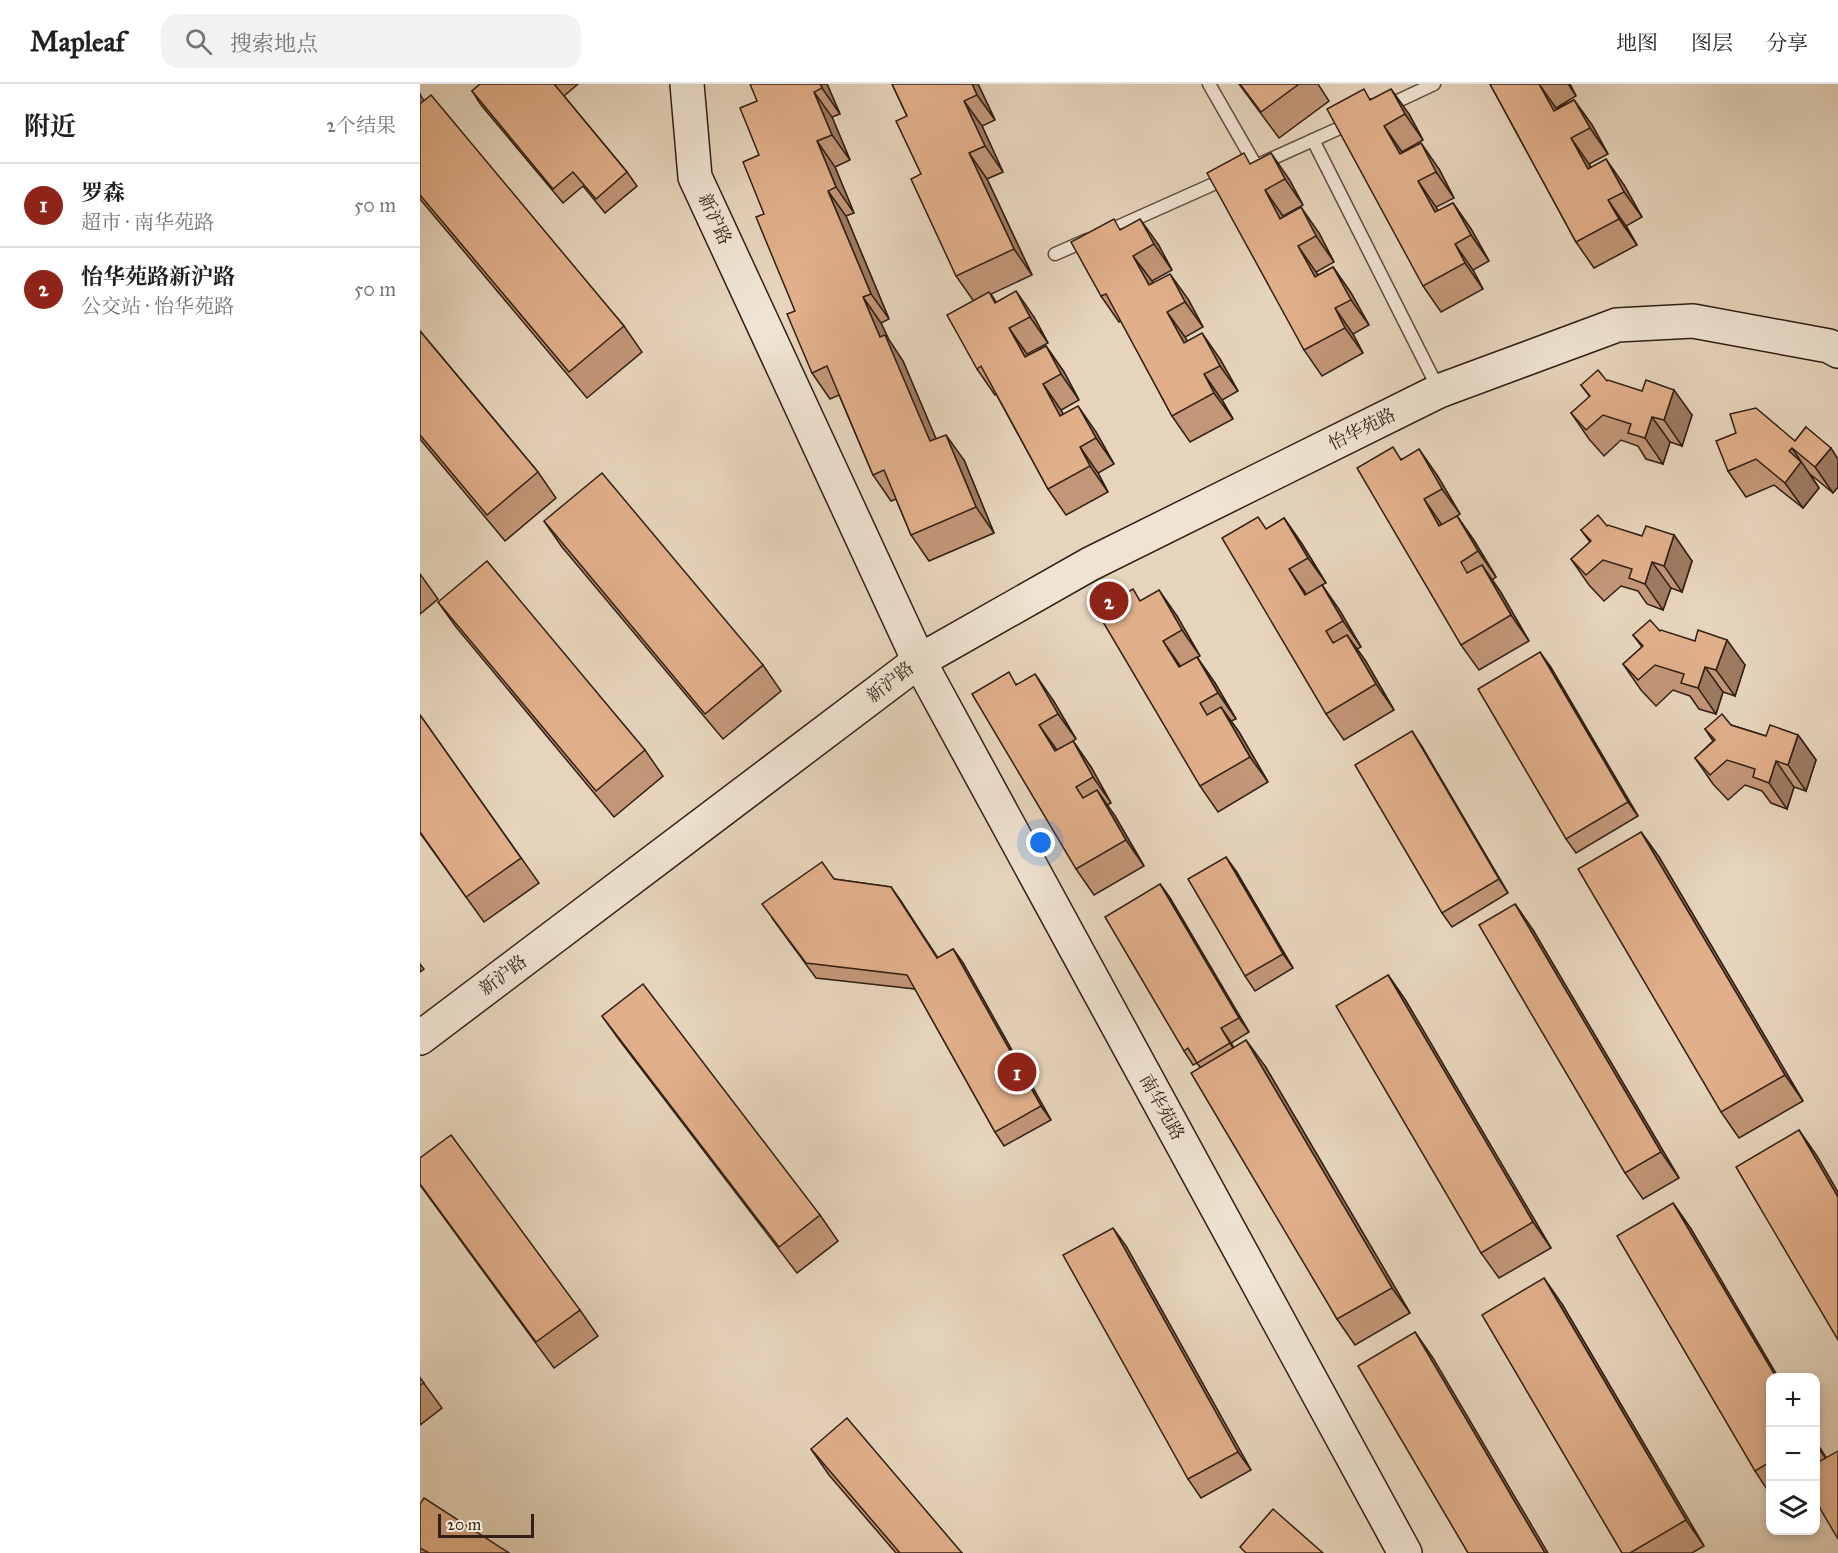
<!DOCTYPE html>
<html lang="zh">
<meta charset="utf-8">
<style>
body{margin:0;font-family:"IM FELL Great Primer","Noto Serif SC",serif;background:#f2f2f2;color:#202124}
.controls{position:absolute;right:18px;bottom:18px;display:grid;overflow:hidden;border-radius:12px;box-shadow:0 3px 9px #0003}
.controls button{width:54px;height:54px;display:grid;place-items:center;padding:0;border:0;border-bottom:2px solid #e0e0e0;background:#fff;color:#202124;font:30px sans-serif}
.scale{position:absolute;left:18px;bottom:15px;width:96px;box-sizing:border-box;padding-left:6px;border:3px solid #321f15;border-top:0;font-size:16px;line-height:21px;white-space:nowrap;color:#321f15;-webkit-text-stroke:4px #efe4d3;paint-order:stroke}
.you{position:absolute;left:621px;top:759px;width:21px;height:21px;margin:-15px;border:4px solid #fff;border-radius:50%;background:#1a73e8;box-shadow:0 0 0 9px #1a73e833}
.badge{display:grid;place-items:center;width:39px;height:39px;border-radius:50%;background:#8f2418;color:#fff;font-size:20px;font-weight:700}
.pin{position:absolute;translate:-50% -50%;border:3px solid #fff;box-shadow:0 2px 6px #0006}
.list{margin:0;padding:0;list-style:none}
h2{display:flex;justify-content:space-between;align-items:center;height:78px;margin:0;padding:0 24px;font-size:26px}
h2 small{font-size:20px;font-weight:400;color:#757577}
.list li{display:grid;grid-template-columns:39px 1fr auto;gap:18px;align-items:center;box-sizing:border-box;height:84px;padding:0 24px;border-top:2px solid #e0e0e0}
.list b{display:block;font-size:22px;white-space:nowrap}
.list p{margin:0;font-size:20px;white-space:nowrap;color:#757577}
.list em{font-size:20px;font-style:normal;color:#757577}
.icon{flex:none;width:33px;height:33px;fill:none;stroke:currentColor;stroke-width:2;stroke-linecap:round;stroke-linejoin:round}
.map{position:relative;flex:none;width:1418px;height:1469px;overflow:hidden}
header{display:flex;align-items:center;gap:36px;box-sizing:border-box;height:84px;padding:0 30px;background:#fff;border-bottom:2px solid #e0e0e0}
header strong{font-size:28px}
nav{display:flex;gap:33px;margin-inline-start:auto;font-size:21px}
.search{width:420px;height:54px;background:#f2f2f2;display:flex;align-items:center;gap:15px;box-sizing:border-box;padding:0 21px;border-radius:18px;color:#757577;font-size:22px}
main{display:flex}
aside{flex:1;background:#fff}
.map>svg:first-child{display:block}
.lines{fill:none;stroke-linecap:round;stroke-linejoin:round}
.lane-casing{stroke:#5f4c3f;stroke-width:15}
.secondary-casing{stroke:#321f15;stroke-width:36}
.lane{stroke:#efe4d3;stroke-width:12}
.secondary{stroke:#efe4d3;stroke-width:33}
.wall{fill:#c29677;stroke:#321f15;stroke-width:1.5}
.shaded-wall{fill:#9e7a61;stroke:#321f15;stroke-width:1.5}
.building{fill:#e1af8a;stroke:#321f15;stroke-width:1.5}
.labels{text-anchor:middle;dominant-baseline:central;stroke-width:4.5;stroke-linejoin:round;paint-order:stroke}
.street-label{font-size:18px;fill:#321f15;stroke:#efe4d3}
</style>
<header>
<strong>Mapleaf</strong>
<div class="search"><svg class="icon" aria-label="search" viewBox="0 0 24 24"><circle cx="10" cy="10" r="6"/><path d="M15 15l6 6"/></svg>搜索地点</div>
<nav><a>地图</a><a>图层</a><a>分享</a></nav>
</header>
<main>
<aside>
<h2>附近<small>2个结果</small></h2>
<ul class="list">
<li><span class="badge">1</span><div><b>罗森</b><p>超市 · 南华苑路</p></div><em>50 m</em></li>
<li><span class="badge">2</span><div><b>怡华苑路新沪路</b><p>公交站 · 怡华苑路</p></div><em>50 m</em></li>
</ul>
</aside>
<div class="map">
<svg width="1418" height="1469" viewBox="0 0 1418 1469">
<rect width="100%" height="100%" fill="#e6d5bc"/>
<filter id="stains"><feTurbulence type="fractalNoise" baseFrequency=".00333" numOctaves="4"/><feColorMatrix values="0 0 0 0 .2 0 0 0 0 .09 0 0 0 0 .02 0 0 0 .5 -.17"/></filter>
<radialGradient id="worn" r=".72"><stop offset=".6" stop-color="#630" stop-opacity="0"/><stop offset="1" stop-color="#630" stop-opacity=".3"/></radialGradient>
<g class="lines">
<defs>
<g id="lane">
<path d="M789 0 836 82"/>
<path d="M965 23 1014 0"/>
<path d="M893 56 1019 306"/>
<path d="M840 80 933 38"/>
<path d="M686 148 807 94"/>
<path d="M635 170 667 156"/>
</g>
<g id="secondary">
<path d="M267 0 275 93 499 577 985 1469"/>
<path d="M0 954 499 577 670 480 1019 307 1197 241 1273 237 1409 262 1418 267"/>
</g>
</defs>
<use href="#lane" class="lane-casing"/>
<use href="#secondary" class="secondary-casing"/>
<use href="#lane" class="lane"/>
<use href="#secondary" class="secondary"/>
</g>
<g class="wall">
<path d="M60 0H158L144 12 207 88 217 102 185 129 163 102 143 119 61 21 52 7Z"/>
<path d="M407 0 420 30 412 33 430 76 415 83 434 129 426 132 469 235 461 239 469 256 483 277 516 355 544 376 574 449 509 477 491 451 476 415 471 417 453 391 419 311 410 315 392 289 375 227 344 130 339 71 337 17Z"/>
<path d="M472 0H558L575 36 562 42 583 88 567 95 612 191 571 210 576 218 614 233 628 259 607 270 608 272 626 262 644 288 659 316 641 326 643 330 676 348 694 380 678 389 688 408 646 431 628 405 576 310 575 311 557 285 553 216 536 192 501 90 487 32Z"/>
<path d="M819 0H898L909 17 859 54Z"/>
<path d="M1070 0H1150L1156 12 1136 24V25L1154 16 1172 41 1188 70 1169 80 1171 83 1204 101 1222 133 1206 142 1217 161 1174 184 1156 158Z"/>
<path d="M0 10 4 17 204 242 222 268 167 314 0 115Z"/>
<path d="M951 15 989 30 1003 56 982 68 983 69 1019 85 1034 114 1016 123 1018 127 1033 119 1051 145 1069 177 1053 186 1063 205 1021 228 1003 202Z"/>
<path d="M831 80 869 95 883 121 863 132 864 133 899 149 914 178 896 188 898 191 913 183 931 209 949 241 933 250 943 269 902 292 884 266Z"/>
<path d="M701 145 738 160 752 186 732 197V199L768 215 783 243 765 253 767 257 800 275 818 307 802 316 813 335 770 358 752 332 701 237 699 238 681 212Z"/>
<path d="M0 247 118 388 136 414 85 457 0 355Z"/>
<path d="M1187 297 1272 331 1262 362 1250 358 1243 380 1226 375 1218 362 1201 356 1184 372 1169 355 1151 329 1170 313 1161 301Z"/>
<path d="M1386 343 1413 409 1390 390 1399 404 1383 424 1354 401 1326 413 1308 387 1375 357Z"/>
<path d="M982 375 1017 391 1040 430 1037 432 1055 458 1076 493 1072 496 1080 507 1109 557 1059 586 1041 561Z"/>
<path d="M864 434 882 460 906 499 902 501 920 527 941 563 937 565 945 576 974 626 924 656 906 630 847 445Z"/>
<path d="M124 437 343 581 361 607 303 655 142 463Z"/>
<path d="M1187 442 1222 452 1254 451 1272 477 1262 508 1251 504 1243 526 1227 520 1218 507 1201 502 1184 517 1169 501 1151 475 1170 458 1161 446Z"/>
<path d="M0 490 18 515 0 530Z"/>
<path d="M721 517 757 532 780 572 777 574 795 599 816 635 811 637 819 648 848 698 798 728 780 702Z"/>
<path d="M18 518 225 666 243 692 194 733 36 543Z"/>
<path d="M1240 547 1325 581 1315 612 1303 608 1296 630 1279 625 1270 612 1253 606 1236 622 1221 606 1203 580 1222 563 1213 551Z"/>
<path d="M1130 582 1218 732 1156 769 1146 755Z"/>
<path d="M597 600 633 616 656 655 653 657 671 683 691 719 687 721 695 732 724 782 674 811 656 785Z"/>
<path d="M0 631 119 799 64 838 0 749Z"/>
<path d="M1311 641 1346 652 1378 651 1396 676 1386 707 1374 703 1367 725 1351 719 1342 707 1325 701 1308 716 1293 700 1275 674 1293 657 1285 645Z"/>
<path d="M1001 661 1088 809 1032 843 1022 829Z"/>
<path d="M1221 748 1239 773 1383 1017 1319 1054 1301 1028Z"/>
<path d="M816 787 873 884 835 907 825 892Z"/>
<path d="M414 795 471 803 518 874 533 865 543 879 631 1036 584 1062 575 1048 495 905 396 894 352 834Z"/>
<path d="M740 800 750 814 829 948 811 959 814 964 845 982 990 1229 935 1261 917 1235 780 983 777 979 773 981 764 967Z"/>
<path d="M1095 820 1113 846 1259 1094 1223 1115 1205 1089Z"/>
<path d="M0 880 4 885 0 888Z"/>
<path d="M968 891 986 917 1131 1164 1079 1194 1061 1169Z"/>
<path d="M182 932 400 1131 418 1157 377 1189 200 957Z"/>
<path d="M0 1074 160 1226 178 1252 134 1284 0 1101Z"/>
<path d="M1253 1119 1271 1145 1358 1293H1350V1410L1335 1387Z"/>
<path d="M706 1162 831 1386 781 1414 768 1395Z"/>
<path d="M1142 1220 1284 1462 1272 1469H1202Z"/>
<path d="M0 1294 22 1324 0 1341Z"/>
<path d="M1395 1356 1406 1374 1395 1416Z"/>
<path d="M391 1365 542 1469H476L409 1391Z"/>
<path d="M0 1420 89 1469H0Z"/>
</g>
<g class="shaded-wall">
<path d="M400 0H407L420 30 402 4Z"/>
<path d="M552 0H558L575 36 557 11Z"/>
<path d="M1119 0 1136 24 1152 52 1134 27Z"/>
<path d="M1148 0H1150L1156 12Z"/>
<path d="M971 5 989 30 1003 56 985 30Z"/>
<path d="M394 8 412 33 430 76 412 51Z"/>
<path d="M1154 16 1172 41 1188 70 1170 44Z"/>
<path d="M544 17 562 42 583 88 565 62Z"/>
<path d="M964 42 982 68 998 96 980 70Z"/>
<path d="M1151 54 1169 80 1186 111 1168 85Z"/>
<path d="M397 57 415 83 434 129 416 103Z"/>
<path d="M1001 59 1019 85 1034 114 1016 88Z"/>
<path d="M549 69 567 95 612 191 594 165Z"/>
<path d="M851 69 869 95 883 121 865 95Z"/>
<path d="M1186 75 1204 101 1222 133 1204 108Z"/>
<path d="M998 97 1016 123 1033 154 1015 128Z"/>
<path d="M845 106 863 132 878 161 860 135Z"/>
<path d="M408 107 426 132 469 235 451 210Z"/>
<path d="M1188 116 1206 142 1217 161 1199 135Z"/>
<path d="M1033 119 1051 145 1069 177 1051 151Z"/>
<path d="M881 123 899 149 914 178 896 152Z"/>
<path d="M720 135 738 160 752 186 734 160Z"/>
<path d="M1035 160 1053 186 1063 205 1045 179Z"/>
<path d="M878 162 896 188 913 219 895 193Z"/>
<path d="M713 172 732 197 747 226 729 201Z"/>
<path d="M913 183 931 209 949 241 931 216Z"/>
<path d="M750 190 768 215 783 243 765 218Z"/>
<path d="M596 207 614 233 628 259 610 233Z"/>
<path d="M443 213 461 239 469 256 483 277 528 383 510 357 460 253Z"/>
<path d="M915 224 933 250 943 269 925 244Z"/>
<path d="M747 228 765 253 782 284 764 259Z"/>
<path d="M589 244 607 270 623 299 605 273Z"/>
<path d="M782 249 800 275 818 307 800 282Z"/>
<path d="M626 262 644 288 659 316 641 290Z"/>
<path d="M784 290 802 316 813 335 794 309Z"/>
<path d="M623 300 641 326 658 357 640 332Z"/>
<path d="M1254 306 1272 331 1262 362 1244 336Z"/>
<path d="M658 322 676 348 694 380 676 354Z"/>
<path d="M1232 333 1250 358 1243 380 1225 354Z"/>
<path d="M526 351 544 376 574 449 556 423Z"/>
<path d="M660 363 678 389 688 408 670 382Z"/>
<path d="M1372 364 1399 404 1383 424 1365 399 1369 367Z"/>
<path d="M1411 364 1418 375V403L1413 409 1395 383Z"/>
<path d="M999 365 1017 391 1040 430 1022 405Z"/>
<path d="M1004 415 1022 441 1019 442Z"/>
<path d="M1037 432 1055 458 1076 493 1058 467Z"/>
<path d="M864 434 882 460 906 499 888 474Z"/>
<path d="M1254 451 1272 477 1262 508 1244 482Z"/>
<path d="M1232 478 1251 504 1243 526 1225 500Z"/>
<path d="M1062 481 1080 507 1109 557 1091 531Z"/>
<path d="M869 485 887 511H885Z"/>
<path d="M902 501 920 527 941 563 923 537Z"/>
<path d="M739 506 757 532 780 572 762 546Z"/>
<path d="M927 551 945 576 974 626 956 600Z"/>
<path d="M1307 556 1325 581 1315 612 1296 586Z"/>
<path d="M743 557 761 583H759Z"/>
<path d="M1120 568 1130 582 1218 732 1208 718Z"/>
<path d="M777 573 795 599 816 635 798 609Z"/>
<path d="M1285 583 1303 608 1296 630 1278 604Z"/>
<path d="M615 590 633 616 656 655 638 630Z"/>
<path d="M801 623 819 648 848 698 830 673Z"/>
<path d="M619 641 637 666 635 667Z"/>
<path d="M992 647 1001 661 1088 809 1079 795Z"/>
<path d="M1378 651 1396 676 1386 707 1368 681Z"/>
<path d="M653 657 671 683 691 719 673 693Z"/>
<path d="M1356 677 1374 703 1367 725 1349 699Z"/>
<path d="M677 706 695 732 724 782 706 756Z"/>
<path d="M1221 748 1239 773 1383 1017 1365 991Z"/>
<path d="M806 773 816 787 873 884 863 870Z"/>
<path d="M740 800 750 814 829 948 819 934Z"/>
<path d="M471 803 481 817 527 889 517 874Z"/>
<path d="M1095 820 1113 846 1259 1094 1241 1068Z"/>
<path d="M533 865 543 879 631 1036 621 1022Z"/>
<path d="M968 891 986 917 1131 1164 1113 1138Z"/>
<path d="M801 944 811 959 819 974Z"/>
<path d="M826 956 845 982 990 1229 972 1204Z"/>
<path d="M1379 1046 1397 1072 1418 1108V1113Z"/>
<path d="M1253 1119 1271 1145 1358 1293H1356Z"/>
<path d="M693 1144 706 1162 831 1386 818 1368Z"/>
<path d="M1124 1194 1142 1220 1284 1462 1266 1436Z"/>
<path d="M995 1248 1013 1274 1128 1469H1125Z"/>
<path d="M1395 1356 1410 1380 1395 1360Z"/>
</g>
<g class="building">
<path d="M60 0H134L207 88 176 115 153 88 133 105 52 7Z"/>
<path d="M330 0H400L402 4 394 8 412 51 397 57 416 103 408 107 451 210 443 213 460 253 465 251 510 357 526 351 556 423 491 451 464 386 453 391 407 282 392 289 367 230 375 227 336 133 344 130 323 78 339 71 320 24 337 17Z"/>
<path d="M472 0H552L557 11 544 17 565 62 549 69 594 165 536 192 491 95 501 90 476 37 487 32Z"/>
<path d="M820 0H879L841 28Z"/>
<path d="M1070 0H1119L1134 27 1154 16 1170 44 1151 54 1168 85 1186 75 1204 108 1188 116 1199 135 1156 158Z"/>
<path d="M944 5 950 16 971 5 985 30 964 42 980 70 1001 59 1016 88 998 97 1015 128 1033 119 1051 151 1035 160 1045 179 1003 202 907 25Z"/>
<path d="M11 11 204 242 149 288 0 111V20Z"/>
<path d="M824 69 830 80 851 69 865 95 845 106 860 135 881 123 896 152 878 162 895 193 913 183 931 216 915 224 925 244 884 266 787 89Z"/>
<path d="M694 135 700 146 720 135 734 160 713 172 729 201 750 190 765 218 747 228 764 259 782 249 800 282 784 290 794 309 752 332 686 210 681 212 651 158Z"/>
<path d="M596 207 610 233 589 244 605 273 626 262 641 290 623 300 640 332 658 322 676 354 660 363 670 382 628 405 561 282 557 285 527 231 569 208 575 219Z"/>
<path d="M0 247 118 388 67 431 0 351Z"/>
<path d="M1178 286 1187 297 1188 296 1222 307 1226 296 1254 306 1244 336 1232 333 1225 354 1208 349 1211 340 1183 331 1166 346 1151 329 1170 312 1161 301Z"/>
<path d="M1336 324 1375 357 1386 343 1411 364 1395 383 1372 364 1369 367 1381 378 1365 399 1336 375 1308 387 1296 357 1316 349 1310 330Z"/>
<path d="M973 363 981 376 999 365 1022 405 1004 415 1019 442 1037 432 1058 467 1041 478 1047 489 1062 481 1091 531 1041 561 937 384Z"/>
<path d="M182 389 343 581 285 630 124 437Z"/>
<path d="M1178 431 1187 442 1188 441 1222 452 1226 442 1254 451 1244 482 1232 478 1225 500 1209 494 1212 485 1183 476 1166 491 1151 475 1171 457 1161 446Z"/>
<path d="M838 433 846 445 864 434 888 474 869 485 885 511 902 501 923 537 906 547 913 559 927 551 956 600 906 630 802 454Z"/>
<path d="M67 477 225 666 176 707 18 518Z"/>
<path d="M713 505 720 517 739 506 762 546 743 557 759 583 777 573 798 609 780 619 787 631 801 623 830 673 780 702 676 526Z"/>
<path d="M1230 536 1240 547 1241 546 1275 557 1278 546 1307 556 1296 586 1285 583 1278 604 1261 599 1264 590 1235 581 1218 596 1203 580 1223 562 1213 551Z"/>
<path d="M1120 568 1208 718 1146 755 1058 605Z"/>
<path d="M589 588 596 601 615 590 638 630 619 641 635 667 653 657 673 693 656 703 663 714 677 706 706 756 656 785 552 610Z"/>
<path d="M1302 630 1311 641 1346 652 1350 641 1378 651 1368 681 1356 677 1349 699 1333 693 1335 685 1307 676 1290 691 1275 674 1295 656 1285 645Z"/>
<path d="M0 631 101 774 46 813 0 748Z"/>
<path d="M992 647 1079 795 1022 829 935 681Z"/>
<path d="M1221 748 1365 991 1301 1028 1158 785Z"/>
<path d="M806 773 863 870 825 892 768 795Z"/>
<path d="M402 778 414 795 471 803 517 874 533 865 621 1022 575 1048 487 891 386 879 342 820Z"/>
<path d="M740 800 819 934 801 944 810 959 777 979 768 964 764 967 685 833Z"/>
<path d="M1095 820 1241 1068 1205 1089 1059 841Z"/>
<path d="M968 891 1113 1138 1061 1169 916 922Z"/>
<path d="M223 900 400 1131 359 1163 182 932Z"/>
<path d="M826 956 972 1204 917 1235 771 989Z"/>
<path d="M1379 1046 1418 1113V1256L1316 1083Z"/>
<path d="M31 1051 160 1226 116 1258 0 1100V1074Z"/>
<path d="M1253 1119 1356 1293H1350V1378L1335 1387 1197 1152Z"/>
<path d="M693 1144 818 1368 768 1395 643 1171Z"/>
<path d="M1124 1194 1266 1436 1210 1469H1202L1062 1231Z"/>
<path d="M995 1248 1125 1469H1048L938 1282Z"/>
<path d="M0 1294 4 1299 0 1301Z"/>
<path d="M427 1334 542 1469H480L391 1365Z"/>
<path d="M1418 1367V1455L1395 1416V1380Z"/>
<path d="M4 1414 89 1469H9L0 1464V1420Z"/>
<path d="M853 1425 903 1469H826L820 1463Z"/>
</g>
<g class="labels">
<g class="street-label">
<text transform="translate(295 135) rotate(65)">新沪路</text>
<text transform="translate(942 345) rotate(-26)">怡华苑路</text>
<text transform="translate(470 598) rotate(-38)">新沪路</text>
<text transform="translate(83 891) rotate(-37)">新沪路</text>
<text transform="translate(742 1023) rotate(61)">南华苑路</text>
</g>
</g>
<rect width="100%" height="100%" filter="url(#stains)"/>
<rect width="100%" height="100%" fill="url(#worn)"/>
</svg>
<div class="controls">
<button>+</button>
<button>−</button>
<button><svg class="icon" aria-label="layers" viewBox="0 0 24 24"><path d="M12 4l9 5-9 5-9-5zM3 14l9 5 9-5"/></svg></button>
</div>
<div class="scale">20 m</div>
<div class="you"></div>
<div class="pin badge" style="left:597px;top:988px">1</div>
<div class="pin badge" style="left:689px;top:517px">2</div>
</div>
</main>
